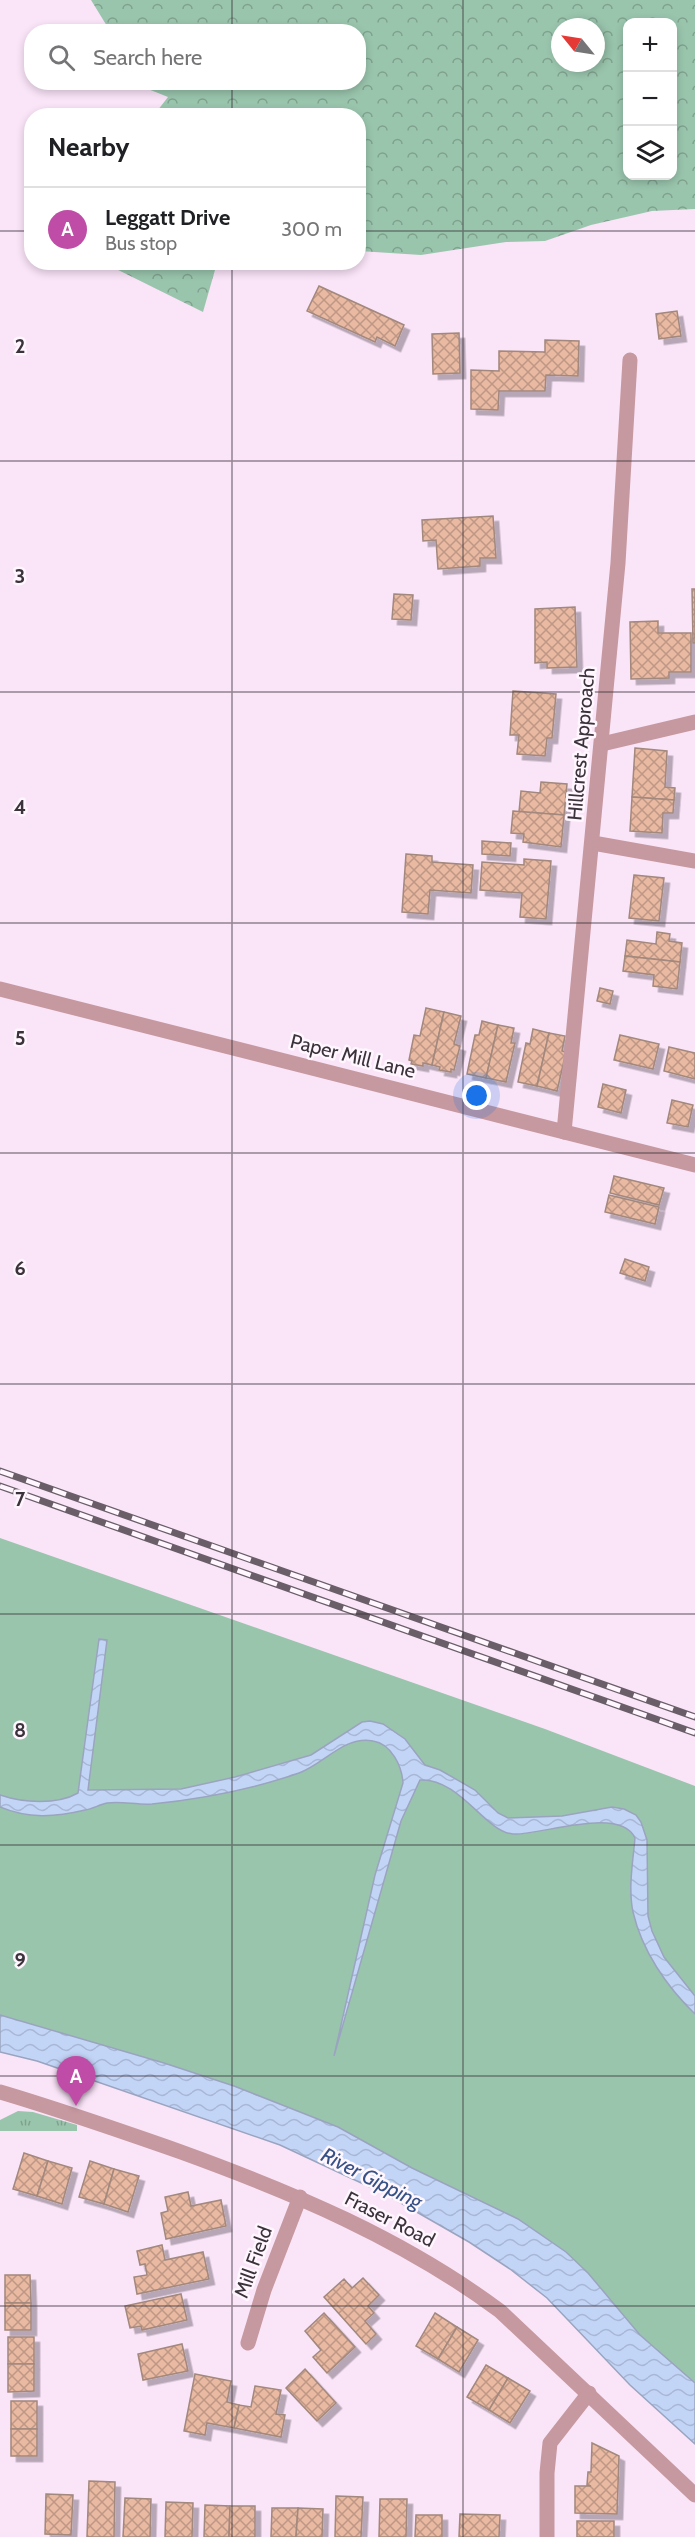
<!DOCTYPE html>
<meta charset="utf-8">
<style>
body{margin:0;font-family:Cabin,sans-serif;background:#f6f6f6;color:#202124}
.controls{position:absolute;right:18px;top:18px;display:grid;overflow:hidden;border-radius:12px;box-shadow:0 3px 9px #0003}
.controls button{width:54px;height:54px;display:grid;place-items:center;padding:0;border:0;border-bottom:2px solid #e0e0e0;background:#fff;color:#202124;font:30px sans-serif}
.compass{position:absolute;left:551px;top:18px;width:54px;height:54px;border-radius:50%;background:#fff;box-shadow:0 3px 9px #0003;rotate:300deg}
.you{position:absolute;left:477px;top:1096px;width:21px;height:21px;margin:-15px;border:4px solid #fff;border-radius:50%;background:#1a73e8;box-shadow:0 0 0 9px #1a73e833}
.badge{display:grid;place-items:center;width:39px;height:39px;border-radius:50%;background:#bf4ca6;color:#fff;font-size:20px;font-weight:700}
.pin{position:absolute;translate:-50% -50px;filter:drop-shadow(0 2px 3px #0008)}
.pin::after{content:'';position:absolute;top:32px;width:21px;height:18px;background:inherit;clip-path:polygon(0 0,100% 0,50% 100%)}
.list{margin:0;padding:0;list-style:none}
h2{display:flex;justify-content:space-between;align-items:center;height:78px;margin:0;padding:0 24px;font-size:26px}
h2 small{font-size:20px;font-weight:400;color:#757577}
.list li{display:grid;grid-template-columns:39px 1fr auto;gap:18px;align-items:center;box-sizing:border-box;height:84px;padding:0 24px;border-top:2px solid #e0e0e0}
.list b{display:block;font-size:22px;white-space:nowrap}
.list p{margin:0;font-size:20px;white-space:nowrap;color:#757577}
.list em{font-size:20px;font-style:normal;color:#757577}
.icon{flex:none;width:33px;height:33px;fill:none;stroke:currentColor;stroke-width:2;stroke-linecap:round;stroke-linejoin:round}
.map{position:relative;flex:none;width:695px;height:2537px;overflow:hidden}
.search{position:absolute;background:#fff;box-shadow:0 3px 9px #0003;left:24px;top:24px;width:342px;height:66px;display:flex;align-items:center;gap:15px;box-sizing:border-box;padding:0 21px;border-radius:24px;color:#757577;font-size:22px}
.panel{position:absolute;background:#fff;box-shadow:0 3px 9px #0003;left:24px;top:108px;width:342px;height:162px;border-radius:24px}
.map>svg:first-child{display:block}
.grass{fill:url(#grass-tufts)}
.forest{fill:url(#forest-crowns);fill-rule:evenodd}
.park{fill:#9ac5ad}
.water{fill:url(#water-waves);stroke:#9aa4bf;stroke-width:1.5}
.building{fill:url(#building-cross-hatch);stroke:#a2887d;stroke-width:1.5;filter:url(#shadow)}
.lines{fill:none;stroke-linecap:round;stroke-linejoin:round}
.minor{stroke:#c6989f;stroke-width:15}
.rail-casing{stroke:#6a5e69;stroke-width:7}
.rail{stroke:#fff6fe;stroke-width:4.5;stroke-dasharray:14;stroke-linecap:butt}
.grid{fill:none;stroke:#3b333b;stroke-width:1.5;stroke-opacity:0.55}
.labels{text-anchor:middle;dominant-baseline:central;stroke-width:5;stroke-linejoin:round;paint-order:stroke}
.street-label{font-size:20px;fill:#3b333b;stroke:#fff6fe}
.water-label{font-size:21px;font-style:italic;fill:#355186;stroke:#fff6fe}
.grid-label{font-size:20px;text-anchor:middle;font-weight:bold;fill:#3b333b;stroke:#fff6fe;stroke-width:5;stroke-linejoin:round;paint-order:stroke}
</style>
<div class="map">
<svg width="695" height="2537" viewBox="0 0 695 2537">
<defs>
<pattern id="grass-tufts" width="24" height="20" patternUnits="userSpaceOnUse" patternTransform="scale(1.5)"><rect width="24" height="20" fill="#9ac5ad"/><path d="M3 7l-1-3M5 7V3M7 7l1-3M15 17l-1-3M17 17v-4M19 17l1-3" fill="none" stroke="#7fa18e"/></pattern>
<pattern id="forest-crowns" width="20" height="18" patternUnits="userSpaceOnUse" patternTransform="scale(1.5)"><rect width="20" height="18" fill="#9ac5ad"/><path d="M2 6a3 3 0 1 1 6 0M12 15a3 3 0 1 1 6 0" fill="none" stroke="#7fa18e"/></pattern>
<pattern id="water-waves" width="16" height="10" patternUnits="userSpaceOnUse" patternTransform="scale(1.5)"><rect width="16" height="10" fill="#c3d5f7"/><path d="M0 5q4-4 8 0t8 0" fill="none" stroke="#a8b7d5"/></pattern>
<pattern id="building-cross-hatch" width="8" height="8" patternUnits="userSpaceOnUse" patternTransform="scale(1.5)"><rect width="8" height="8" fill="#e9b9a2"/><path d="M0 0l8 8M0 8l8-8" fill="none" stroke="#be9785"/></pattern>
<filter id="shadow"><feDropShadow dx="5.5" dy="5.5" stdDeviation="0" flood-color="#0004"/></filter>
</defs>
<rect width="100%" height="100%" fill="#fae4f8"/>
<path class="grass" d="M18 2111 33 2112 77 2125V2131H0V2120Z"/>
<g class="forest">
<path d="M91 0H695V209L652 211 591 225 545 241 506 242 421 255 359 251 358 116 154 115 168 97 143 87 140 83 358 82V32L110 31ZM628 22H672V176H628ZM560 27H596V63H560Z"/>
<path d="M104 263 217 262V263L203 312Z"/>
</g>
<path class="park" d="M0 1538 545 1729 695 1786V2400L521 2248 200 2098 0 2045Z"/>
<g class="water">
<path d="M99 1639 107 1640 88 1790 181 1789 235 1777 311 1755 362 1722 370 1721 383 1724 405 1739 425 1765 440 1770 475 1790 498 1813 508 1818 562 1816 612 1807 624 1809 636 1815 641 1822 647 1840 648 1916 652 1931 664 1957 695 1996V2014C667 1987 642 1951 633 1912 628 1888 633 1861 635 1838 620 1805 539 1836 513 1834 485 1832 460 1778 420 1780L401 1821 334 2056 375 1875 403 1783C402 1767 392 1744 373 1741 345 1735 324 1764 299 1773 253 1789 201 1799 152 1804 137 1805 121 1801 107 1803 99 1805 92 1809 85 1810 56 1817 28 1819 0 1807V1795C23 1803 57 1805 78 1793Z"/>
<path d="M0 2015 164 2063 234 2086 338 2127 412 2168 518 2219 566 2252 588 2273 640 2335 695 2383V2444L630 2385 547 2298 510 2269 469 2242 387 2195 280 2145 37 2061 0 2052Z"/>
</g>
<g class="building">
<path d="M319 286 404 325 395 346 377 337 375 342 307 311Z"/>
<path d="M677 311 681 336 659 339 656 314Z"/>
<path d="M459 333 460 373 433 374 432 334Z"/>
<path d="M545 340 579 341 578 376 546 375 545 391H499L498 410 471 409V370L499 371V351L545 352Z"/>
<path d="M493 516 496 558H480V566L438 569 436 540 423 541 422 520Z"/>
<path d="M692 589H695V643H693Z"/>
<path d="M394 594 413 595 411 620 392 619Z"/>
<path d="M575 607 577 667 547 668V662L535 663V609Z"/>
<path d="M658 621V633H691V672H669V678L631 679 630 622Z"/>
<path d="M513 691 556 694 552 738H547L545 756 517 754 519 735H510Z"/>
<path d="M635 748 667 751 665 787 675 788 674 800 632 797Z"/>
<path d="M541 782 567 784 564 815 519 812 521 791 540 793Z"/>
<path d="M632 797 674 800 673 813H663L662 833 630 831Z"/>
<path d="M513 811 564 815 561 847 523 842 524 834 511 833Z"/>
<path d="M482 841 511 843 510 856 482 854Z"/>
<path d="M406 854 432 856V862L473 865 471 893 430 890 428 914 402 912Z"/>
<path d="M524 859 551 861 546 919 520 917 522 893 480 890 482 862 524 865Z"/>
<path d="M634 875 664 878 659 921 629 918Z"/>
<path d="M657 932 670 934 669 941 682 943 680 962 625 956 627 940 656 944Z"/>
<path d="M625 956 680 962 677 989 653 986 654 975 623 971Z"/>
<path d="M600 988 613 991 610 1004 597 1001Z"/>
<path d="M426 1008 444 1012 432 1065 423 1063V1066L411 1064 412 1061 409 1060 414 1035 420 1036Z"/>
<path d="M444 1012 461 1016 454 1044 460 1046 454 1070 451 1069V1072L439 1070 440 1067 432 1065Z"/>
<path d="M482 1021 498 1025 486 1078 467 1074 475 1035H479Z"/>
<path d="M498 1025 514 1028 511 1043H515L506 1082 486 1078Z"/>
<path d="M533 1029 549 1033 537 1086 518 1082 526 1043 530 1044Z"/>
<path d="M549 1033 565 1036 562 1051 566 1052 557 1091 537 1086Z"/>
<path d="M620 1035 659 1044 653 1069 614 1060Z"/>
<path d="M669 1047 695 1053V1079L664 1071Z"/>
<path d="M603 1084 626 1090 621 1113 598 1107Z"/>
<path d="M672 1100 693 1105 688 1127 667 1123Z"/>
<path d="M614 1176 664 1188 659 1205 610 1193Z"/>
<path d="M609 1195 659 1207 655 1224 605 1212Z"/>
<path d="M625 1259 649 1267 645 1281 620 1273Z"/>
<path d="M24 2153 48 2161 37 2196 13 2189Z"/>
<path d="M48 2161 72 2168 62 2204 37 2196Z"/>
<path d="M90 2161 114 2169 104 2204 79 2197Z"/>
<path d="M114 2169 139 2176 128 2212 104 2204Z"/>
<path d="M188 2192 191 2206 221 2200 226 2226 166 2239 161 2213 168 2211 165 2197Z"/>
<path d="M162 2245 165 2260 203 2252 209 2279 137 2294 134 2277 147 2275 145 2264 140 2265 137 2251Z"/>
<path d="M5 2275H30L31 2303H5Z"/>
<path d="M363 2278 379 2295 368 2306 374 2313 365 2321 376 2334 366 2344 324 2297 344 2279 352 2288Z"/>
<path d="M181 2294 187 2320 142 2330 141 2326 130 2328 125 2306Z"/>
<rect x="5" y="2303" width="26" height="27"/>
<path d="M324 2313 355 2347 327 2373 313 2357 321 2350 305 2331Z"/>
<path d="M435 2313 457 2327 438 2359 416 2346Z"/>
<path d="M457 2327 478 2340 459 2372 438 2359Z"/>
<rect x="8" y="2337" width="26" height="27"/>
<path d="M182 2344 188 2371 143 2380 138 2354Z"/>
<path d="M8 2364H34V2391L8 2392Z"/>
<path d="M486 2365 508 2378 489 2410 467 2397Z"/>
<path d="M305 2369 336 2403 317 2421 286 2388Z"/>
<path d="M195 2374 231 2381 227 2402 239 2405 234 2428 207 2423 205 2435 184 2431Z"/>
<path d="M508 2378 530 2391 510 2423 489 2410Z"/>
<path d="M255 2386 281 2390 276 2414 285 2415 281 2437 234 2428 239 2405 251 2407Z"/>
<rect x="11" y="2401" width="26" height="28"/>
<rect x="11" y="2429" width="26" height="27"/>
<path d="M592 2443 619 2456 617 2514 575 2513V2486H591L587 2485 588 2472H591Z"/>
<path d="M89 2481 115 2482 114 2537H87Z"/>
<path d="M46 2494 73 2495 71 2535 45 2534Z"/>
<path d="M336 2496 363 2497 361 2537H335Z"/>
<path d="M125 2498 151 2499 150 2537H123Z"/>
<path d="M380 2499H407L406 2537H379Z"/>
<path d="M166 2502 193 2503 192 2537H165Z"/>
<path d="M205 2505 230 2506 229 2537H204Z"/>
<path d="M230 2506H255V2537H229Z"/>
<path d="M272 2508H298L296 2537H271Z"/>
<path d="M298 2508 323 2509 322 2537H296Z"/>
<path d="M460 2514 500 2515 499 2537H459Z"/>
<path d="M416 2515H442V2537H415Z"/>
<rect x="577" y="2521" width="37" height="16"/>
</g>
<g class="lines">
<g class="minor">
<path d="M602 744 695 722"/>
<path d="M593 843 695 861"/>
<path d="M0 989 695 1165"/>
<path d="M564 1132 618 563 630 360"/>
<path d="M0 2092C61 2110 121 2131 181 2152 294 2193 403 2239 500 2311L695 2495"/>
<path d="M248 2343 264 2290 300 2197"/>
<path d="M547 2537V2473L550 2443 589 2393"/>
</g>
<defs>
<g id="rail">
<path d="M0 1471 695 1717"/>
<path d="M0 1486 695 1733"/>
</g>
</defs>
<use href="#rail" class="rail-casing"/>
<use href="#rail" class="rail"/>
</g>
<path class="grid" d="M232 0V32M463 0V2537M232 82V116M0 231H32M358 231H695M232 262V2537M0 461H695M0 692H695M0 923H695M0 1153H695M0 1384H695M0 1614H695M0 1845H695M0 2076H695M0 2306H695"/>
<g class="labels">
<g class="street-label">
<text transform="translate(581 744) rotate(-85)">Hillcrest Approach</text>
<text transform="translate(353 1056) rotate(14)">Paper Mill Lane</text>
<text transform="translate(390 2219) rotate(27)">Fraser Road</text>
<text transform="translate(253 2262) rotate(-70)">Mill Field</text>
</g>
<g class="water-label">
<text transform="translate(372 2178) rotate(27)">River Gipping</text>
</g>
</g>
<g class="grid-label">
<text x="20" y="353">2</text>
<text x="20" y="583">3</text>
<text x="20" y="814">4</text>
<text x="20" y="1045">5</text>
<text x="20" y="1275">6</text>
<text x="20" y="1506">7</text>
<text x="20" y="1737">8</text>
<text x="20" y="1967">9</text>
</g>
</svg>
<div class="controls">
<button>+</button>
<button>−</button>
<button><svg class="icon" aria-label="layers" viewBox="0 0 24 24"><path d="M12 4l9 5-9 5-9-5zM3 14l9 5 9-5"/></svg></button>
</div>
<svg class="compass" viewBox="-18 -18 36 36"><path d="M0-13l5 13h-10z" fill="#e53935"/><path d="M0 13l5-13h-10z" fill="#757577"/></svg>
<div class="you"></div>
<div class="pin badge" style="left:76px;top:2106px">A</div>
<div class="search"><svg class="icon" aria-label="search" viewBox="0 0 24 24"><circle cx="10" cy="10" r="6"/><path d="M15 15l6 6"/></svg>Search here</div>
<section class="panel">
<h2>Nearby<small></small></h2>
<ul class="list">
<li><span class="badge">A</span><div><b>Leggatt Drive</b><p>Bus stop</p></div><em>300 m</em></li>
</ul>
</section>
</div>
